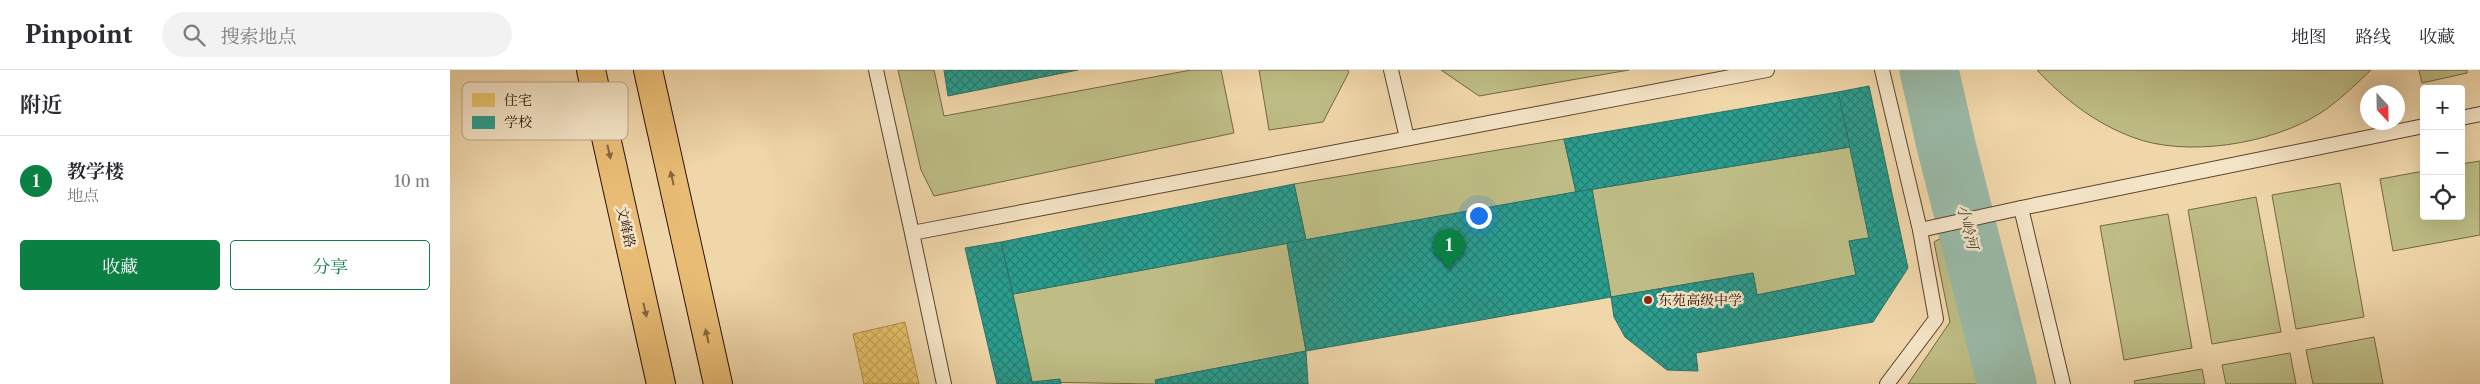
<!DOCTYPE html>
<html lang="zh">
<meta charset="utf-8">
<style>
body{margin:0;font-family:"Libre Caslon Text","Noto Serif SC",serif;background:#f2f2f3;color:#2b2b33}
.controls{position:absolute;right:15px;top:15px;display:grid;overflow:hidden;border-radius:5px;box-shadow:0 5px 20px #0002}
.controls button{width:45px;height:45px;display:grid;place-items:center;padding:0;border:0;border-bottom:1px solid #e1e1e2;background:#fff;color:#2b2b33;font:25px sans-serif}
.compass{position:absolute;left:1910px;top:15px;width:45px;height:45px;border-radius:50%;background:#fff;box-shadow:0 5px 20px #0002;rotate:158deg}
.you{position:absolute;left:1028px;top:145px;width:18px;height:18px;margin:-12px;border:4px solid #fff;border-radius:50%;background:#1a73e8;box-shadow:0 0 0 8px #1a73e833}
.badge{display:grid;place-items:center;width:32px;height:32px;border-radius:50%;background:#0b8043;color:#fff;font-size:16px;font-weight:700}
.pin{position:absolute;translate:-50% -41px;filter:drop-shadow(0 1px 2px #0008)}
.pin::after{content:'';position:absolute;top:26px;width:18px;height:15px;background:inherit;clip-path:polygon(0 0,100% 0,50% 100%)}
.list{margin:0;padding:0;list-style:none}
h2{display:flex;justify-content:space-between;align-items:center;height:65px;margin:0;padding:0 20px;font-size:21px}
h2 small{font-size:16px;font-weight:400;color:#7c7c81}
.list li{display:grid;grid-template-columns:32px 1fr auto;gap:15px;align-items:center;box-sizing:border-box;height:90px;padding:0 20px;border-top:1px solid #e1e1e2}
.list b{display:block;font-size:19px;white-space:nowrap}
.list p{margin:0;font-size:16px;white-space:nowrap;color:#7c7c81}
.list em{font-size:16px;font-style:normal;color:#7c7c81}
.actions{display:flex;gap:10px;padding:15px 20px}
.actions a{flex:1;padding:11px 0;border:1px solid #0b8043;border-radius:5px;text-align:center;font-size:18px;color:#0b8043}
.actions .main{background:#0b8043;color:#fff}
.icon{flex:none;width:28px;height:28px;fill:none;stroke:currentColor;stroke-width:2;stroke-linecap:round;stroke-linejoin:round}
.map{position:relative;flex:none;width:2030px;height:314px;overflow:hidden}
header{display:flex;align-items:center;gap:30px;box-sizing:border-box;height:70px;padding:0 25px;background:#fff;border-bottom:1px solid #e1e1e2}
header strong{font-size:24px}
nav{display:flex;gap:28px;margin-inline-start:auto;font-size:18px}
.search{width:350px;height:45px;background:#f2f2f3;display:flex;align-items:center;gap:12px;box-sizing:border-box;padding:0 18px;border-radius:28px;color:#7c7c81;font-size:19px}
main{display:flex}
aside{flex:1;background:#fff}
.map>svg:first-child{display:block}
.green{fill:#bebd85;stroke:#736644}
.homes{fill:url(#homes-cross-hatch);stroke:#af8e4b}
.schools{fill:url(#schools-cross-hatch);stroke:#297365}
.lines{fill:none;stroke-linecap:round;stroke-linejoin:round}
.river{stroke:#9abaa8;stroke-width:59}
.lane-casing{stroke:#5a422e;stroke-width:16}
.primary-casing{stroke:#281004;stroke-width:30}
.lane{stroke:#f5e5c8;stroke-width:14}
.primary{stroke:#e8bc75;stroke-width:28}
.oneway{fill:#88663c}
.poi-dot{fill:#8f2418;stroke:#f5e5c8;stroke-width:2}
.labels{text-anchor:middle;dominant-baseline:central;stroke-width:5;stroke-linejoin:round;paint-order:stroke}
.street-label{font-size:14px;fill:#281004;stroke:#f5e5c8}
.poi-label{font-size:14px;fill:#281004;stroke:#f5e5c8;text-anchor:start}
.water-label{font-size:15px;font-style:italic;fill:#504c3d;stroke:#f5e5c8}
.key{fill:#f5e5c8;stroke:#b8a58d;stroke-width:1}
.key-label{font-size:14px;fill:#281004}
</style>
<header>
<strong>Pinpoint</strong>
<div class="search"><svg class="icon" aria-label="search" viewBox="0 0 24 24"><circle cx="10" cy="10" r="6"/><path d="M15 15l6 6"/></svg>搜索地点</div>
<nav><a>地图</a><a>路线</a><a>收藏</a></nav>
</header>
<main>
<aside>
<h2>附近<small></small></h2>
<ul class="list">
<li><span class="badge">1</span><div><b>教学楼</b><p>地点</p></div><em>10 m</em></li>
</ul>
<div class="actions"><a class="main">收藏</a><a>分享</a></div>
</aside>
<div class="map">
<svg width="2030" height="314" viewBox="0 0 2030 314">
<defs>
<pattern id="homes-cross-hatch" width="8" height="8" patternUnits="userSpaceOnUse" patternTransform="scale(1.25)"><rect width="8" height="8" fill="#e9c46a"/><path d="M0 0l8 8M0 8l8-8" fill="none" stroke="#c8a75a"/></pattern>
<pattern id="schools-cross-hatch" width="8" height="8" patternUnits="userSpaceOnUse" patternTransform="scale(1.25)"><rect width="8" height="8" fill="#2a9d8f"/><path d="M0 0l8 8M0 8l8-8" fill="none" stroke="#247f73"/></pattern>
</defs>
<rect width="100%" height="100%" fill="#f0d7aa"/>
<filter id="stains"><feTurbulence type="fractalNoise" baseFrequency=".004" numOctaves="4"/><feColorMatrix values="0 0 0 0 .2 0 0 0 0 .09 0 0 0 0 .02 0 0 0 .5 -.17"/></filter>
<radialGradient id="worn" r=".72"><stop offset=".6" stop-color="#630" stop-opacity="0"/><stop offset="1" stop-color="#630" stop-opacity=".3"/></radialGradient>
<g class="green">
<path d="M448 0H484L494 46 741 0H771L784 63 484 126 471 100Z"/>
<path d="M809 0H898L899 2 873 52 819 60Z"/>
<path d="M991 0H1179L1029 26Z"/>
<path d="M1587 0H1921C1905 15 1888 32 1869 44 1821 74 1736 88 1682 67 1645 53 1614 29 1587 0Z"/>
<path d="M1969 0H2017V3L1972 13Z"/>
<path d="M1114 69 1126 122 856 170 844 114Z"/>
<path d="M1400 77 1419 168 1399 171 1406 205 1307 225 1303 203 1161 227 1142 119Z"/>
<path d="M2030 91V165L1943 181 1930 109 1974 101V146H2011V94Z"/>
<path d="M1890 113 1914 247 1846 259 1822 125Z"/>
<path d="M1806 127 1831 262 1762 274 1738 140Z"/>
<path d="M1718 144 1742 278 1674 290 1650 156Z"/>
<path d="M1495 166 1530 314H1458L1500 252 1484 172Z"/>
<path d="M837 173 856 281 706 310V314L582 312 563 224Z"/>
<path d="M1924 267 1933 314H1863L1856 280Z"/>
<path d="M1840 283 1846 314H1776L1772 295Z"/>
<path d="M1752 299 1755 314H1685L1684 311Z"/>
</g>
<path class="homes" d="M455 252 469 314H414L403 264Z"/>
<g class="schools">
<path d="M494 0H628L498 26Z"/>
<path d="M1419 16 1458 198 1423 252 1246 283 1248 301 1217 300 1175 267 1164 247 1161 227 1303 203 1307 225 1406 205 1399 171 1419 168 1388 22Z"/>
<path d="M1388 22 1400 77 1126 122 1114 69Z"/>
<path d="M844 114 856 170 563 224 551 172Z"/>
<path d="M1142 119 1161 227 856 281 837 173Z"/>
<path d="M551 172 582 312 610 309 611 314H547L515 178Z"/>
<path d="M856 281 858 314H706L705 310Z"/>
</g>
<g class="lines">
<path class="river" d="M1479 0 1497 79 1557 314"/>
<defs>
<g id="lane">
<path d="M426 0 462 163"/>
<path d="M941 0 957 68"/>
<path d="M1432 0 1470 160 1486 249 1437 314"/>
<path d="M2011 48 2030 44"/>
<path d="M1470 160 1571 138"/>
<path d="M494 314 462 163 1317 0"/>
<path d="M1613 314 1571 138 1974 56"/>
</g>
<g id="primary">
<path d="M141 0 211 314"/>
<path d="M198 0 268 314"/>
</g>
</defs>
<use href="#lane" class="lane-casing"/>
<use href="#primary" class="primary-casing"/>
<use href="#lane" class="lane"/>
<use href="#primary" class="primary"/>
</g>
<defs><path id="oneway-solid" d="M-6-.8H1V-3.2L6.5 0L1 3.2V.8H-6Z" transform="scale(1.25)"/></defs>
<g class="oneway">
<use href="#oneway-solid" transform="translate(159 82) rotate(77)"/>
<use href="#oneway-solid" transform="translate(222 108) rotate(-103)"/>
<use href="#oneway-solid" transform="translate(195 240) rotate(77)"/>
<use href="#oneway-solid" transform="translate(257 266) rotate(-103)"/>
</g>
<circle class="poi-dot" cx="1198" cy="230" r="5"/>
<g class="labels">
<g class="street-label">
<text transform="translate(176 157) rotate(77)">文峰路</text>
</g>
<g class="poi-label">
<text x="1208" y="230">东苑高级中学</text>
</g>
<g class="water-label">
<text transform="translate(1518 157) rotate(76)">小岭河</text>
</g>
</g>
<rect x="12" y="12" width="166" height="58" rx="8" class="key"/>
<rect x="22" y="23" width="23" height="14" fill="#e9c46a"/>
<rect x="22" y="46" width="23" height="13" fill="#2a9d8f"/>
<g class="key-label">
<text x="54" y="35">住宅</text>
<text x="54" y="57">学校</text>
</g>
<rect width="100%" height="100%" filter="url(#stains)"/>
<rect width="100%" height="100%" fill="url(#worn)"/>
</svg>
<div class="controls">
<button>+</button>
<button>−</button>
<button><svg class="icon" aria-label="locate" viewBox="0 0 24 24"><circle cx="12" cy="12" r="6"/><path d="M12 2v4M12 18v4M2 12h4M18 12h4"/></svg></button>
</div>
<svg class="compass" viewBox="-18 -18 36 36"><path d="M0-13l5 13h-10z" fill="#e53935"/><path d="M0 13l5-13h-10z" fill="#7c7c81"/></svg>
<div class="you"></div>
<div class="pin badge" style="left:999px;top:200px">1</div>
</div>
</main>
